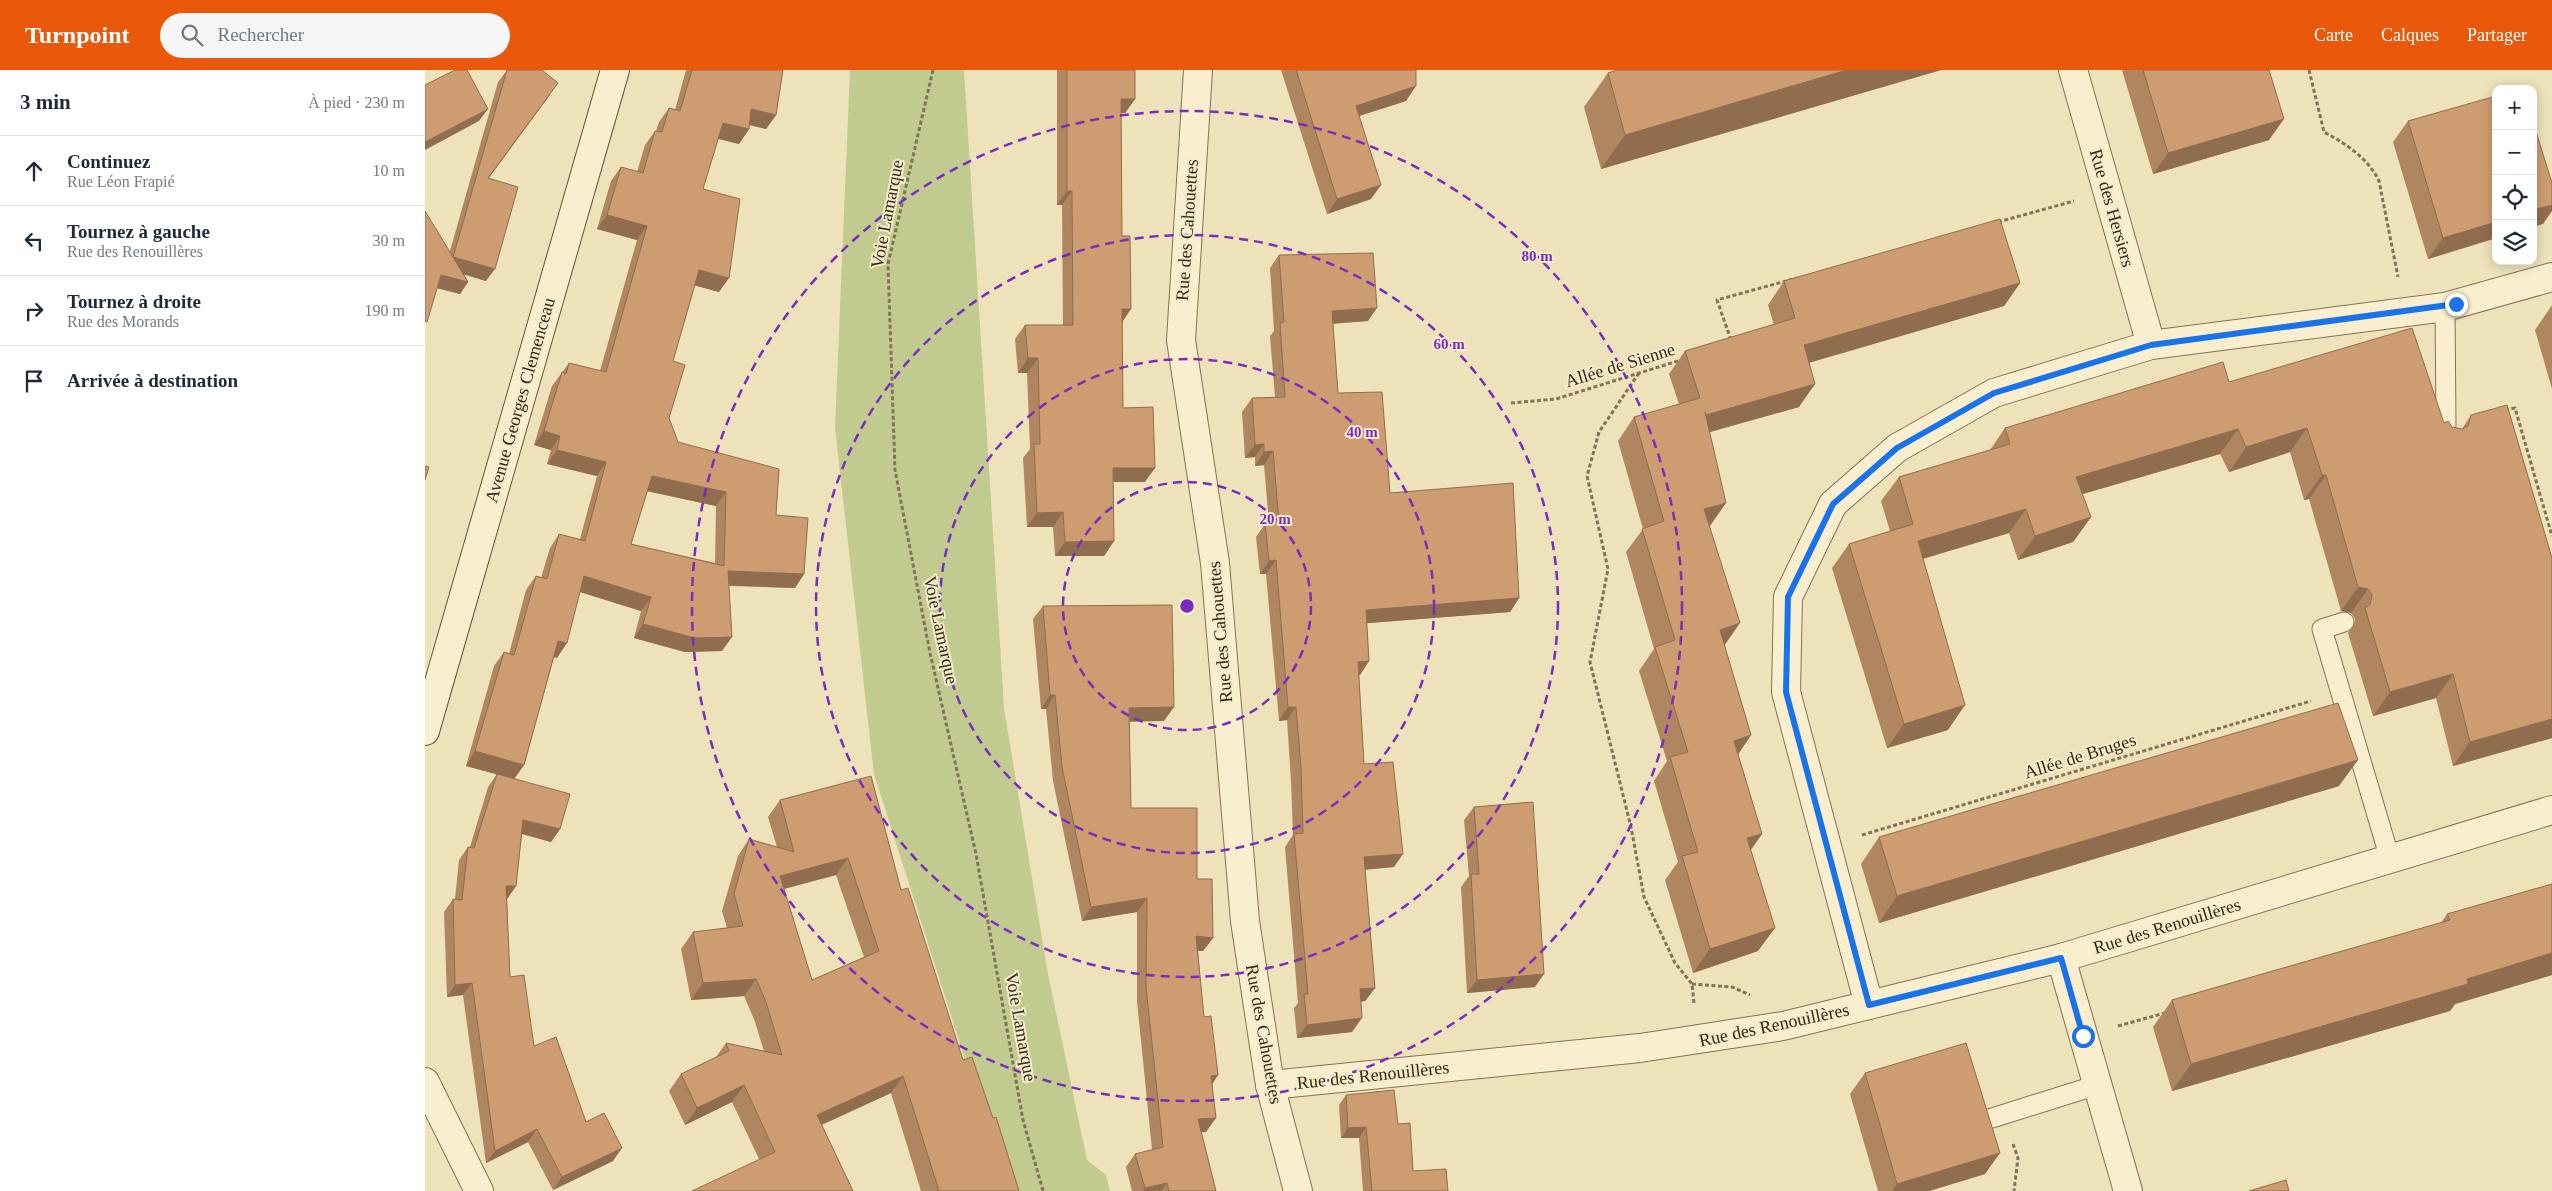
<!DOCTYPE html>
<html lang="fr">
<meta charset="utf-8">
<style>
body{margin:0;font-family:Georgia,serif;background:#f6f6f7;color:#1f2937}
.controls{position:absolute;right:15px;top:15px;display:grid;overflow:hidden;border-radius:10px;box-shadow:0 2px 12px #0003}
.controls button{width:45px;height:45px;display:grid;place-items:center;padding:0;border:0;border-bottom:1px solid #e0e1e3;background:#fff;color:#1f2937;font:25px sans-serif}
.stop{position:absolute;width:15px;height:15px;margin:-11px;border:4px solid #1a73e8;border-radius:50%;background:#fff}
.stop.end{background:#1a73e8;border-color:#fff;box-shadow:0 1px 5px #0008}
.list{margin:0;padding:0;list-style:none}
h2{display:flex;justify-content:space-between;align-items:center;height:65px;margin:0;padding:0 20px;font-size:21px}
h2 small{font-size:16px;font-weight:400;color:#747a83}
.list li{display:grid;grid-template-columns:32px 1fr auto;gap:15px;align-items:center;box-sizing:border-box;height:70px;padding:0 20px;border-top:1px solid #e0e1e3}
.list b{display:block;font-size:19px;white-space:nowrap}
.list p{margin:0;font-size:16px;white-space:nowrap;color:#747a83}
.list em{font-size:16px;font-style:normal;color:#747a83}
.icon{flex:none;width:28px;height:28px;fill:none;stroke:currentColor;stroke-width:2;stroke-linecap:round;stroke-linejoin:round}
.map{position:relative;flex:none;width:2127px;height:1121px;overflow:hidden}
header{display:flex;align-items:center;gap:30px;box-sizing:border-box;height:70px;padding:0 25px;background:#ea580c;color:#fff}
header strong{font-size:24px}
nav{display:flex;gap:28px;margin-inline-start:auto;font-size:18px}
.search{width:350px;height:45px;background:#f6f6f7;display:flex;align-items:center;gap:12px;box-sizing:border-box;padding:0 18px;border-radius:28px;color:#747a83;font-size:19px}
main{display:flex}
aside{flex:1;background:#fff}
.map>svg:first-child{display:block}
.green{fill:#c1cb8f}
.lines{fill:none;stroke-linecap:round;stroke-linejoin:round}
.lane-casing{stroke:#857155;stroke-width:21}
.street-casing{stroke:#857155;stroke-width:30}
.secondary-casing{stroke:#665238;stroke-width:30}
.path{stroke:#857155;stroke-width:3;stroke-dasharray:4 2.5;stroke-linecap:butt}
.lane{stroke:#f9efce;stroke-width:19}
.street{stroke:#f9efce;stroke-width:28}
.secondary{stroke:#f9efce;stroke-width:28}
.wall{fill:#b08660;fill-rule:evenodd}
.shaded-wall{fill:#906d4e}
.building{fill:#cd9c70;stroke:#906d4e;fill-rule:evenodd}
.route{stroke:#1a73e8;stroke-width:6}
.ring{fill:none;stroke:#7b2cbf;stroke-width:2.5;stroke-dasharray:9 6}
.labels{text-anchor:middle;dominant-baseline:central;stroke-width:4;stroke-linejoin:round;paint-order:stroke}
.street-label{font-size:18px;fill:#34281a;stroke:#f5ecca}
.centre{fill:#7b2cbf;stroke:#f5ecca;stroke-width:2.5}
.ring-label{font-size:15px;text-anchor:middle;font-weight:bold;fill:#7b2cbf;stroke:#f5ecca;stroke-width:4;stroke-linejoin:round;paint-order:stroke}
</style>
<header>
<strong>Turnpoint</strong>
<div class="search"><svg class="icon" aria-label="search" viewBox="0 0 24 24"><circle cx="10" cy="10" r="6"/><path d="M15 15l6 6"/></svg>Rechercher</div>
<nav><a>Carte</a><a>Calques</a><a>Partager</a></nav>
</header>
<main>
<aside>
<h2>3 min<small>À pied · 230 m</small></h2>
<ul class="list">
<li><svg class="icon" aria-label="ahead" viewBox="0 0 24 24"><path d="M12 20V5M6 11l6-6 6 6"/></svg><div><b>Continuez</b><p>Rue Léon Frapié</p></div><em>10 m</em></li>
<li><svg class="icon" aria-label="left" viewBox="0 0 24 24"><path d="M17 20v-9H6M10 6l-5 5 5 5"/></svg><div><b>Tournez à gauche</b><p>Rue des Renouillères</p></div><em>30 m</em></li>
<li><svg class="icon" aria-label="right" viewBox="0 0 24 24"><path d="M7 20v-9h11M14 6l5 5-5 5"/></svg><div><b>Tournez à droite</b><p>Rue des Morands</p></div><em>190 m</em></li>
<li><svg class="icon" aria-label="arrive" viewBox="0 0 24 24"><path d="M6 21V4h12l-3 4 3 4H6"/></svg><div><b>Arrivée à destination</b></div></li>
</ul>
</aside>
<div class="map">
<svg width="2127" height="1121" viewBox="0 0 2127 1121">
<rect width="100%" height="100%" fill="#eee2bb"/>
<path class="green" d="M425 0H539L579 638 623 904 662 1090 681 1105 685 1121H582L449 704 410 358Z"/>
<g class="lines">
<defs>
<g id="lane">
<path d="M2017 373 2021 355 2020 237"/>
<path d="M1919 552 1897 559 1965 789"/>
<path d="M1564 1049 1672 1015"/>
</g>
<g id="street">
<path d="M773 0 756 270 790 493 820 851 845 1015 873 1121"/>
<path d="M1648 0 1726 275"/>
<path d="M1636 888 1703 1121"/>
<path d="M1444 935 1361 622 1363 527 1408 434 1472 378 1569 323 1726 275 2020 237 2127 207"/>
<path d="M0 1012 54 1121"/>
<path d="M845 1015 1215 978 1358 956 1636 888 2127 740"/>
</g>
<path id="secondary" d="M0 661 190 0"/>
</defs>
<use href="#lane" class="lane-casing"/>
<use href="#street" class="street-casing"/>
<use href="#secondary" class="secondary-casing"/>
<g class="path">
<path d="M508 0 463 194 470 400 505 583 551 784 598 1050 618 1121"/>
<path d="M1884 0 1899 62C1921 74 1943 88 1954 111L1973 207"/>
<path d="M1573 152 1649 131"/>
<path d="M1306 270 1292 230 1372 208"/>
<path d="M1214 303 1174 362 1162 406 1183 499 1165 592 1206 757 1219 827 1250 893 1267 914 1269 933"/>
<path d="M1086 333 1131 329 1256 290"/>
<path d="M2080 340 2090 338 2127 466"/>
<path d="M1437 765 1886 631"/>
<path d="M1267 914 1307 917 1325 925"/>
<path d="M1693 956 1740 943"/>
<path d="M1588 1074 1593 1088 1589 1121"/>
</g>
<use href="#lane" class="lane"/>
<use href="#street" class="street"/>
<use href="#secondary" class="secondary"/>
</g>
<g class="wall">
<path d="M82 0 125 25 64 108 61 211 39 204 43 212 35 224 12 218 25 181 73 12Z"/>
<path d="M261 0H358L351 45 341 59 324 55V59L314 74 293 69 278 119 294 222 270 215 248 291 244 348 253 372 351 445 379 504 370 518 304 516 297 581 260 582 209 568 216 541 155 522 132 588 129 587 99 695 89 709 135 759 126 772 97 764 91 816 82 829 85 907 109 976 161 1052 188 1091 128 1120 103 1072 61 1093 38 925 22 927 19 842 28 829H30L34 790 43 777H45L63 717 72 704 41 696 69 596 79 582 84 584 101 520 111 506 116 508 125 478 134 464 155 469 172 406 122 394 126 380 109 375 127 316 144 293 175 301 212 170 172 159 186 111 196 97 212 102 220 75 230 61H231L234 52 244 38 250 40ZM222 421 291 436 290 493 206 474Z"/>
<path d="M632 0H710V29L700 43H696L698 338 720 412H688L689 471 679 486H630L628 457H602L598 388 605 379 602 303H593L590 269 600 255H638L637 135H632Z"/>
<path d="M856 0H991L981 31 934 46 946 129 902 144Z"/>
<path d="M1192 0H1516L1176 99 1159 37 1183 3Z"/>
<path d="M1697 0H1844V70L1728 104Z"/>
<path d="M1983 51 2071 168 2003 189 1968 72Z"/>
<path d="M854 185 943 251 908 254 913 323 965 423 1094 528 1085 542 942 553 944 591 935 605H934L939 694 969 797 940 800 950 918 940 931 935 932 927 962 872 968 869 938 873 933 860 777 868 765 866 711 862 650 854 651 841 504H835L831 467 840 454 844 453 839 395 830 396V387L820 388 817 342 827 328 850 327 845 266 849 261 845 198Z"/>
<path d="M1359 211 1595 213 1579 236 1384 292 1374 337 1284 362 1285 456 1299 576 1326 665 1313 684 1337 764 1326 780 1333 881 1268 903 1240 810 1253 792 1229 711 1242 691 1214 601 1229 579 1201 482 1218 459 1193 371 1209 347 1254 334 1244 304 1260 281 1349 255 1343 235Z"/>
<path d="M2127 235V319L2110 260Z"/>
<path d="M1804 312 2019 353 2027 357 2037 359 2046 345 2127 488V668L2028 696 2011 628 1948 646 1923 563 1929 554 1930 549 1926 543 1916 541 1884 429 1879 430 1865 382 1804 402 1795 384 1657 424 1666 447 1648 472 1593 490 1584 463 1498 489 1523 660 1462 678 1407 498 1424 474 1465 461 1456 431 1474 407 1565 380 1580 358Z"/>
<path d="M618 536 739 651H704L706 738 772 809 788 868 778 881H773L779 947 793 1005 787 1014 781 1062H776L791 1121H707L701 1097 710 1084 727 1080 712 931V842L657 851 628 711 621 639H616L608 549Z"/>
<path d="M1914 716 1454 853 1436 794 1454 767Z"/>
<path d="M355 730 476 820 538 990 568 1048 594 1121H496L466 1023 397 1055 428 1121 334 1089 307 1032 260 1055 244 1021 256 1004 291 987 301 973 339 981 329 949 319 926 266 930 256 879 268 862 302 858 297 841 313 786 324 769 352 777 343 747ZM411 805 439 887 387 910 359 819Z"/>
<path d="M1049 737 1110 917 1042 923 1036 817 1044 806 1039 750Z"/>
<path d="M2127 814V905L2030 934 2025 941 1747 1021 1728 957 1747 930 2016 853 2022 844Z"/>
<path d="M1440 1003 1560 1104 1504 1121H1453L1425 1024Z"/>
<path d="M921 1025 973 1054 988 1101 1023 1121H938L934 1068H916L914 1035Z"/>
</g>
<g class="shaded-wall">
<path d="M1422 0H1516L1176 99 1200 65Z"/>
<path d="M991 16 981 31 921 50 931 36Z"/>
<path d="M696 29H710L700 43H686Z"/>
<path d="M63 39 54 51 0 80V72Z"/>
<path d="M326 39 351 45 341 59 317 53Z"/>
<path d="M1859 49 1844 70 1728 104 1743 83Z"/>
<path d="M298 53 324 59 314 74 288 67Z"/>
<path d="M956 115 946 129 902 144 912 129Z"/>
<path d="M642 121H647L637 135H632Z"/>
<path d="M2127 135V141L2118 154 2108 157V140Z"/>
<path d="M182 145 222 156 212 170 172 159Z"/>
<path d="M2071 152V168L2003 189 2018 168Z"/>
<path d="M28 187 70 199 61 211 20 199Z"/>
<path d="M274 200 304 208 294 222 264 214Z"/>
<path d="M16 205 43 212 35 224 8 217Z"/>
<path d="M1595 213 1579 236 1363 299 1379 275Z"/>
<path d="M952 238 943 251 898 254 907 241Z"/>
<path d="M697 239H706L696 254Z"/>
<path d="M603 288H613L602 303H593Z"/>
<path d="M1390 314 1374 337 1264 368 1281 345Z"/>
<path d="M1882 358 1865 382 1804 402 1821 377Z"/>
<path d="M1813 359 1795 384 1634 431 1651 407Z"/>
<path d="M119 361 135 366 126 380 109 375Z"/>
<path d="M839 374 830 387 820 388 830 375Z"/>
<path d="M132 380 181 392 172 406 122 394Z"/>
<path d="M848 381 839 395 830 396 839 382Z"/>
<path d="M688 398H730L720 412H678Z"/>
<path d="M1897 405H1901L1884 429 1879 430Z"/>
<path d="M227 406 301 422 291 436 217 420Z"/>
<path d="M1301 433 1285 456 1279 439Z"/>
<path d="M1601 439 1584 463 1476 495 1493 471Z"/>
<path d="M638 442 628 457H602L612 443Z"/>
<path d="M1666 447 1648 472 1593 490 1610 466Z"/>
<path d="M689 471 679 486H630L640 472Z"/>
<path d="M851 490 841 504H835L844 491Z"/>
<path d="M303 501 379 504 370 518 293 515Z"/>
<path d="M159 506 226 527 216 541 149 520Z"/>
<path d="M1933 517 1943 519 1926 543 1916 541Z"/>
<path d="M1094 528 1085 542 932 554 941 540Z"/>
<path d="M1315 553 1299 576 1295 560Z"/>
<path d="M218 554 307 567 297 581 260 582 209 568Z"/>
<path d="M133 571 142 573 132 588 123 585Z"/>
<path d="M944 591 935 605 924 606 933 592Z"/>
<path d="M2028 604 2011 628 1948 646 1965 622Z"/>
<path d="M625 625H630L621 639H616Z"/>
<path d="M1540 635 1523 660 1462 678 1479 654Z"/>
<path d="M749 637 739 651 694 652 704 638Z"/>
<path d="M863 637H871L862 650 854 651Z"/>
<path d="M2127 649V668L2028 696 2045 672Z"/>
<path d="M1326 665 1310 689 1309 671Z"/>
<path d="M50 681 99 695 89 709 41 696Z"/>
<path d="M1933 690 1914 716 1454 853 1472 826Z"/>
<path d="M98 750 135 759 126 772 90 762Z"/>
<path d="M1337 764 1320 787 1322 768Z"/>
<path d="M978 784 969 797 930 800 939 787Z"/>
<path d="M423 788 411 805 343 823 355 806Z"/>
<path d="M81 816H91L82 829 73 828Z"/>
<path d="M722 828 712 842 657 851 666 837Z"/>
<path d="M1350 858 1333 881 1268 903 1285 879Z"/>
<path d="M771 866 788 868 778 881 762 880Z"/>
<path d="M2127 883V905L2030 934 2025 941 1747 1021 1766 994Z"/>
<path d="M1119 904 1110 917 1042 923 1052 910Z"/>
<path d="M331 909 319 926 266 930 278 913Z"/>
<path d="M47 913 38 925 22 927 30 915Z"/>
<path d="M950 918 940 931 925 933 935 919Z"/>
<path d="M937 948 927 962 872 968 882 955Z"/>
<path d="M793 1005 784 1019 786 1006Z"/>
<path d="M478 1006 466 1023 380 1062 392 1045Z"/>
<path d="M319 1015 307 1032 260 1055 272 1038Z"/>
<path d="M791 1048 781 1062 763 1063 773 1049Z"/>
<path d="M941 1057 934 1068H916L923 1058Z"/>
<path d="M112 1059 103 1072 61 1093 70 1081Z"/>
<path d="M197 1078 188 1091 128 1120 137 1107Z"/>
<path d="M1575 1083 1560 1104 1504 1121H1467L1472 1114Z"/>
<path d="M742 1113 736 1121H718L720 1118Z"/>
</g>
<g class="building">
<path d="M30 0H42L63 39 0 72V15Z"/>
<path d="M82 0H117L133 13 63 108 93 117 70 199 28 187 43 212 16 205 2 252 0 251V141L28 187Z"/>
<path d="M267 0H358L351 45 326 39 324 59 298 53 278 119 315 129 304 208 274 200 248 291 260 295 244 348 253 372 354 399 351 445 383 448 379 504 303 501 307 567 270 568 218 554 226 527 159 506 142 573 133 571 99 695 50 681 79 582 89 585 111 506 122 509 134 464 160 471 181 392 132 380 135 366 119 361 137 302 141 304 144 293 181 302 222 156 182 145 196 97 218 103 230 61 237 62 244 38 255 41ZM227 406 301 422 299 496 206 474Z"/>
<path d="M642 0H710V29H696L697 166H705L706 239H697L698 338 728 337 730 398H688L689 471 640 472 638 442 612 443 609 374H615L613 288H603L600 255H648L647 121H642Z"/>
<path d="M871 0H991V16L931 36 956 115 912 129Z"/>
<path d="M1192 0H1422L1200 65 1183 3Z"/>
<path d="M1718 0H1844L1859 49 1743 83Z"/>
<path d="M2071 26V152L2018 168 1983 51Z"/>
<path d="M2108 52 2127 113V135L2108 140Z"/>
<path d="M1575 149 1595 213 1379 275 1390 314 1281 345 1280 342 1301 433 1279 439 1315 553 1295 560 1326 665 1309 671 1337 764 1322 768 1350 858 1285 879 1257 786 1273 782 1245 687 1263 682 1230 577 1250 570 1217 459 1239 451 1209 347 1275 328 1260 281 1370 248 1359 211Z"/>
<path d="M948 183 952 238 907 241 913 323 957 322 965 423 1088 413 1094 528 941 540 944 591 933 592 939 694 968 692 978 784 939 787 950 918 935 919 937 948 882 955 879 924H883L869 764 878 763 876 698 871 637H863L851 490 844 491 840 454 854 452 848 381 839 382V374L830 375 827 328 860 327 855 253 859 252 854 185Z"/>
<path d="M1987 258 2019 353 2023 351 2027 357 2037 359 2043 356 2046 345 2082 335 2127 488V649L2045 672 2028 604 1965 622 1940 538 1945 535 1947 525 1943 519 1933 517 1901 405H1897L1882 358 1821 377 1813 359 1651 407 1666 447 1610 466 1601 439 1493 471 1540 635 1479 654 1424 474 1488 454 1474 407 1585 374 1580 358 1798 292 1804 312Z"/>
<path d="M0 396 4 397 0 410Z"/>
<path d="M747 535 749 637 704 638 706 738H772V809H787L788 868 771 866 779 947 786 946 793 1005 786 1006 791 1048 773 1049 791 1121H744L742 1113 720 1118 710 1084 738 1077 721 917 722 828 666 837 637 697 630 625H625L618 536Z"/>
<path d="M1913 633 1933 690 1472 826 1454 767Z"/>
<path d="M72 704 145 724 135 759 98 750 91 816H81L85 907 99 905 109 976 131 967 161 1052 179 1043 197 1078 137 1107 112 1059 70 1081 47 913 30 915 28 829 37 830 43 777 49 778Z"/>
<path d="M446 706 476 820 483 818 538 990 547 987 568 1048 571 1047 594 1121H514L478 1006 392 1045 428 1121H267L350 1082 319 1015 272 1038 256 1004 304 981 301 973 357 985 341 932 331 909 278 913 268 862 318 856 309 824 324 769 369 782 355 730ZM423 788 454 881 387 910 355 806Z"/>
<path d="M1108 732 1119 904 1052 910 1046 804H1054L1049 737Z"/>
<path d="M2127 814V883L2042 909 2043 914 1766 994 1747 930 2025 850 2022 844Z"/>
<path d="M1541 973 1575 1083 1472 1114 1440 1003Z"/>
<path d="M969 1020 973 1054 985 1053 988 1101 1021 1099 1023 1121H947L941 1057 923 1058 921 1025Z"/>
<path d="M1861 1110 1864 1121H1824Z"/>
</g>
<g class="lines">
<path class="route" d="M1658 966 1636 888 1444 935 1361 622 1363 527 1408 434 1472 378 1569 323 1726 275 2031 234"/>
</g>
<g class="ring">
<circle cx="762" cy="536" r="124"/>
<circle cx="762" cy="536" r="247"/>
<circle cx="762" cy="536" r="371"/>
<circle cx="762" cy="536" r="495"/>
</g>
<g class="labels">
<g class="street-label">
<text transform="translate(1687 138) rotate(74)">Rue des Hersiers</text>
<text transform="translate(462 144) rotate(-79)">Voie Lamarque</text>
<text transform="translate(762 160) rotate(-86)">Rue des Cahouettes</text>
<text transform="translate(1195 295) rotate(-17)">Allée de Sienne</text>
<text transform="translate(95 330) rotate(-74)">Avenue Georges Clemenceau</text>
<text transform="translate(516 560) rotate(78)">Voie Lamarque</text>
<text transform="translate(795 562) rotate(-95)">Rue des Cahouettes</text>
<text transform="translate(1655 686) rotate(-17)">Allée de Bruges</text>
<text transform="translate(1742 856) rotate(-17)">Rue des Renouillères</text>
<text transform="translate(1349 955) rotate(-12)">Rue des Renouillères</text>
<text transform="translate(596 957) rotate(80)">Voie Lamarque</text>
<text transform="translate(839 964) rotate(80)">Rue des Cahouettes</text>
<text transform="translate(948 1005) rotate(-6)">Rue des Renouillères</text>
</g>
</g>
<circle cx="762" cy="536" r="8" class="centre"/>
<g class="ring-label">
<text x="1112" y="191">80 m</text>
<text x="1024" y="279">60 m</text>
<text x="937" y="367">40 m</text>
<text x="850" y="454">20 m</text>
</g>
</svg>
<div class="controls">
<button>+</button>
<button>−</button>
<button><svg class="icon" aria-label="locate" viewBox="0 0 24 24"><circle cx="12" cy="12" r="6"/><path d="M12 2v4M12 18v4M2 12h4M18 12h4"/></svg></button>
<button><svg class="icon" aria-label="layers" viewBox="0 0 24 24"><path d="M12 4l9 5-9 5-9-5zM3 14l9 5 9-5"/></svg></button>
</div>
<div class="stop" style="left:1658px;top:966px"></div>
<div class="stop end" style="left:2031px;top:234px"></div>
</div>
</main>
